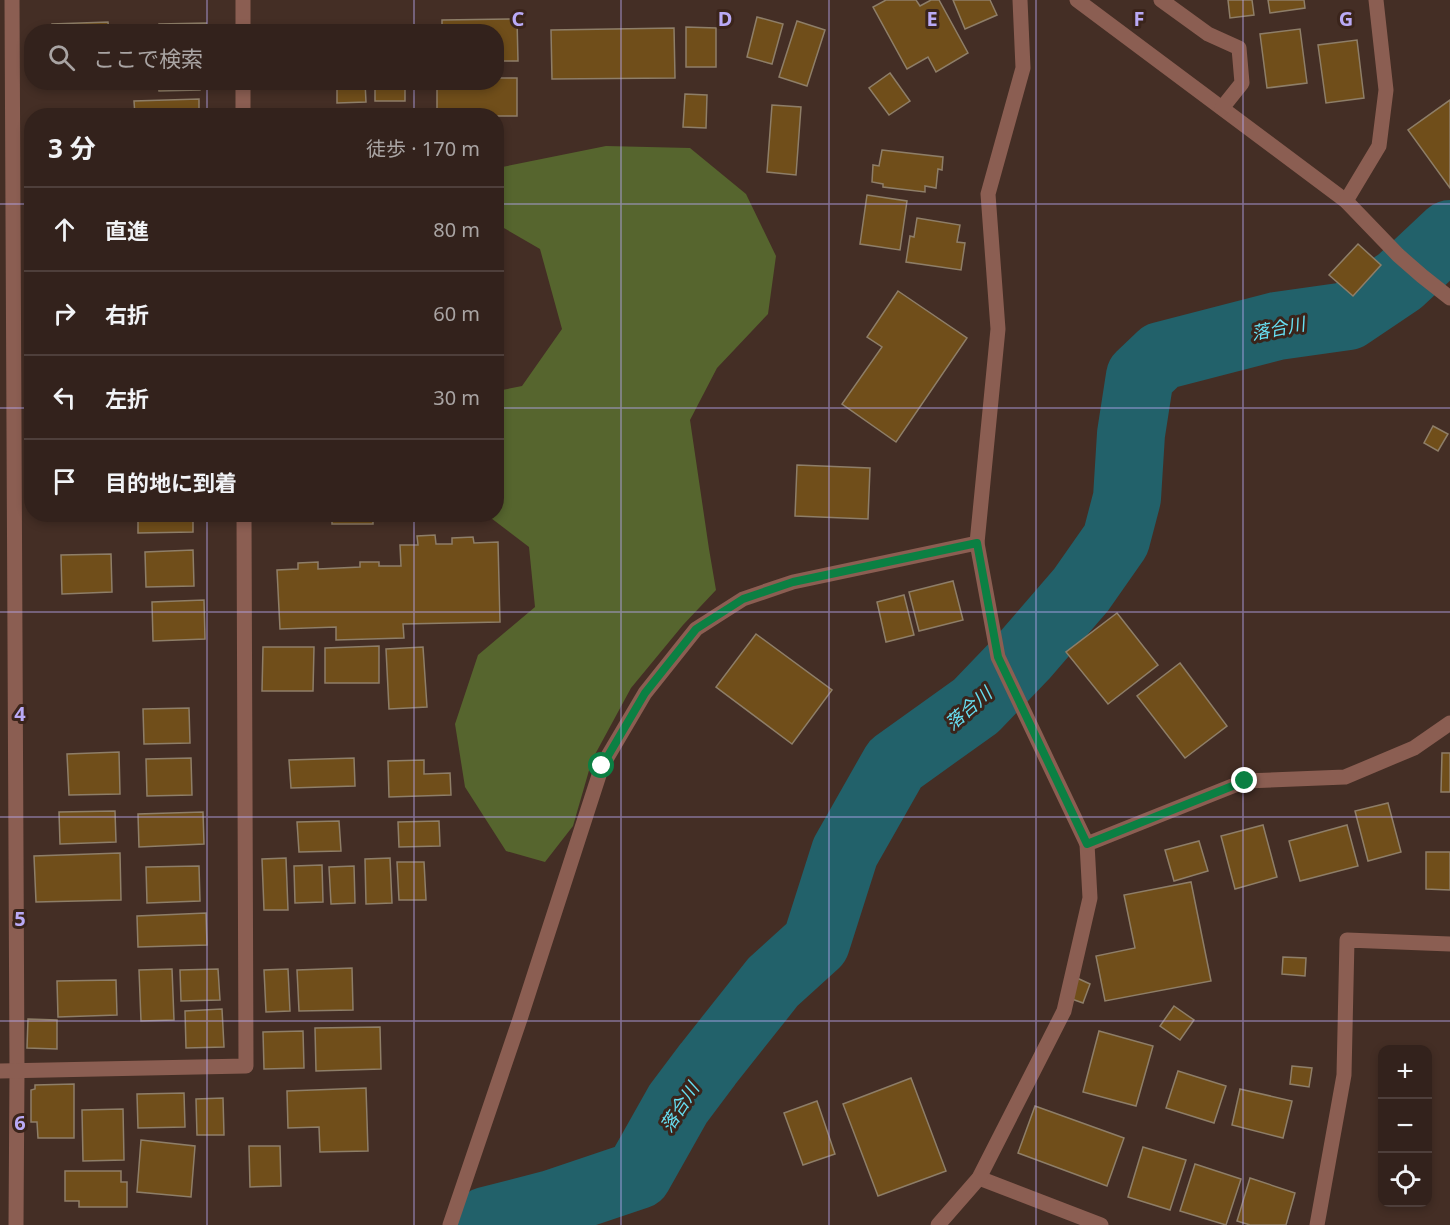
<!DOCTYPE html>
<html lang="ja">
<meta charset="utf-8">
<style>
body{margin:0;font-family:"Noto Sans","Noto Sans JP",sans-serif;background:#3b2a25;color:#f1f3f6}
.controls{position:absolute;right:18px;bottom:18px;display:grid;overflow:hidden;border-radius:12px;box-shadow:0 3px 9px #0003}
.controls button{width:54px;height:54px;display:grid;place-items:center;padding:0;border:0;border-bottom:2px solid #4e3f3b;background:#33221c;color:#f1f3f6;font:30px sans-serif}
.stop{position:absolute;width:18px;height:18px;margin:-14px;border:4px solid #0b8043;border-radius:50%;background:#fff}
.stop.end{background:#0b8043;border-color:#fff;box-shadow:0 2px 6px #0008}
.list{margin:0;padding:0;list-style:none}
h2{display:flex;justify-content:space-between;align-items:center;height:78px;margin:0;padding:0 24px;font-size:26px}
h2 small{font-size:20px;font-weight:400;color:#a9a4a3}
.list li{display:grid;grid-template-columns:39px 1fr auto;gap:18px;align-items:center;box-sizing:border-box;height:84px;padding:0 24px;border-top:2px solid #4e3f3b}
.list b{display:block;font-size:22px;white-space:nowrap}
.list em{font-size:20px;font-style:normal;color:#a9a4a3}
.icon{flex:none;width:33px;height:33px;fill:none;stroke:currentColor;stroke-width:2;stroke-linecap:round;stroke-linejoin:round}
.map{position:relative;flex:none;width:1450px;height:1225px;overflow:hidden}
.search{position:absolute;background:#33221c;box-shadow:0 3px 9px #0003;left:24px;top:24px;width:480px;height:66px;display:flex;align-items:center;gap:15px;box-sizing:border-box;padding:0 21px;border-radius:24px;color:#a9a4a3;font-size:22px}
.panel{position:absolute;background:#33221c;box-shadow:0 3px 9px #0003;left:24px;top:108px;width:480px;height:414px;border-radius:24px}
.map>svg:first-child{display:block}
.forest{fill:#56652e}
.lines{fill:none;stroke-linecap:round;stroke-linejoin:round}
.river{stroke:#22616a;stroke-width:68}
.building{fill:#704e1a;stroke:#8e7e68;stroke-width:1.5}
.street{stroke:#8b5e52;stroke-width:15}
.route{stroke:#0b8043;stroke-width:8}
.grid{fill:none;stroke:#baaaf6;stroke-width:1.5;stroke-opacity:0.55}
.labels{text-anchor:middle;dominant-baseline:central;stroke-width:6;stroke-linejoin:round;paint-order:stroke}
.water-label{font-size:18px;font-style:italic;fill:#67e0f3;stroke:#3a241b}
.grid-label{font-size:20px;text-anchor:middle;font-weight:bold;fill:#baaaf6;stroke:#3a241b;stroke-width:6;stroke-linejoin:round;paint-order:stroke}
</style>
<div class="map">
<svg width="1450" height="1225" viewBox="0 0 1450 1225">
<rect width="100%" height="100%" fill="#442e25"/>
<path class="forest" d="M606 146 690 148 746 194 776 256 768 314 717 368 690 420 709 549 716 590 683 625 631 688 592 760 573 826 545 862 506 851 465 787 455 724 478 655 535 607 529 547 487 515 496 514 497 391 522 386 562 329 540 249 497 224V168Z"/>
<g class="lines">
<path class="river" d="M486 1221 552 1204 638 1175 678 1104 708 1064 773 982 816 943 845 852 895 764 976 706 1024 656 1081 590 1116 540 1127 498 1131 434 1140 376 1161 356 1277 326 1348 316 1400 281 1450 234"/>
</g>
<g class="building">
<path d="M886 0H916L920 6 931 0H939L968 53 936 72 928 57 907 69 873 7Z"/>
<path d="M953 0H990L997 15 965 29Z"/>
<path d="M1228 0H1252L1254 15 1230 18Z"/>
<path d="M1268 0H1304L1305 8 1270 13Z"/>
<path d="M757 17 783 24 772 64 747 57Z"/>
<path d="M517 19 518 61H496V32H442V20Z"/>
<path d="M797 21 825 30 807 86 779 77Z"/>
<path d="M108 22 109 32H52V24Z"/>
<path d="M206 23V32H159V24Z"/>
<rect x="262" y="25" width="53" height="7"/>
<path d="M686 27 716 28V67H686Z"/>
<path d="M674 28 675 78 552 79 551 30Z"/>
<path d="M1300 29 1307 83 1267 88 1260 34Z"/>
<path d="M1357 40 1364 98 1326 103 1318 45Z"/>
<path d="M890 73 910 101 889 115 869 88Z"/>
<path d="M496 78H517V116H437V82H496Z"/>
<path d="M126 82H152V88L126 89Z"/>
<path d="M158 82H200V90L159 91Z"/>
<path d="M337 82H365L366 102 337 103Z"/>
<rect x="375" y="82" width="30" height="19"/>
<path d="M685 94 707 95 706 128 683 127Z"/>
<path d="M199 99V116H135L134 101Z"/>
<path d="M1450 100V188L1408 130Z"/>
<path d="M772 105 801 107 796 175 767 172Z"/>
<path d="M882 150 943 157 942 170 938 169 936 188 925 186V192L883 187V184L872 182 873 165 879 166Z"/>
<path d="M867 195 907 201 900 250 860 244Z"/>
<path d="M917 218 960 225 957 242 965 243 961 270 906 262 910 236 914 237Z"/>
<path d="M1358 244 1381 265 1353 296 1329 275Z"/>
<path d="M898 291 967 338 896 442 842 404 882 347 867 337Z"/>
<path d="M1433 426 1448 434 1438 451 1424 443Z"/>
<path d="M797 465 870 468 868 519 795 516Z"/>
<path d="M138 514H193V532L138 533Z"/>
<rect x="275" y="514" width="44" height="7"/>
<rect x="332" y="514" width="41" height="10"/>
<path d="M435 535 436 544H452V538L473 537 474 543 498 542 500 622 403 624 404 638 336 640V627L280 629 277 570 298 569V563L318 562V569L360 567V562H379V566H401L400 545H418L417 536Z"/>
<path d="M193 550 194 586 146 587 145 552Z"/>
<path d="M111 554 112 592 62 594 61 555Z"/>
<path d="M953 581 963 620 919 631 909 592Z"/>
<path d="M904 595 914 635 886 642 877 602Z"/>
<path d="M204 600 205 639 153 641 152 602Z"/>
<path d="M1117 613 1158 665 1108 704 1066 652Z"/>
<path d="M756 634 832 690 792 744 716 687Z"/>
<path d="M379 646V683H325V648Z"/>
<path d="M263 647H314L313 691H262Z"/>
<path d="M423 647 427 707 389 709 386 649Z"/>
<path d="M1180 663 1227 726 1185 758 1137 696Z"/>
<path d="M189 708 190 743 144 744 143 709Z"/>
<path d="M119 752 120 794 69 795 67 754Z"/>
<path d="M1442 753H1450V792H1441Z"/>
<path d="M191 758 192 795 147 796 146 759Z"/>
<path d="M354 758 355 786 291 788 289 760Z"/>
<path d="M424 760V774L450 773 451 795 389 797 388 761Z"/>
<path d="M1388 803 1401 852 1368 861 1355 811Z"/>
<path d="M115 811 116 842 60 844 59 812Z"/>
<path d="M203 812 204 844 139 847 138 814Z"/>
<path d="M339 821 341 851 299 852 297 822Z"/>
<path d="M439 821 440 846 399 847 398 822Z"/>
<path d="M1263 825 1277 877 1235 889 1221 836Z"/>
<path d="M1347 825 1358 866 1300 881 1289 841Z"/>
<path d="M1199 841 1208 871 1174 881 1165 850Z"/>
<path d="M1426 852H1450V890L1426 889Z"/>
<path d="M120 853 121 900 36 902 34 856Z"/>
<path d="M286 858 288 910H264L262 859Z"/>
<path d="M390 858 392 903 366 904 365 859Z"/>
<path d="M397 862H424L426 900H399Z"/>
<path d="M322 865 323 902 295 903 294 866Z"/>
<path d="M199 866 200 901 147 903 146 867Z"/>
<path d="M354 866 355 903 331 904 329 867Z"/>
<path d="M1191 882 1211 981 1105 1001 1096 956 1135 948 1124 895Z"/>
<path d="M206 913 207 945 138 947 137 916Z"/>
<path d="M1283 957 1306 958 1305 976 1282 974Z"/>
<path d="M352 968 353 1010 299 1011 297 970Z"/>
<path d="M172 969 174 1020 141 1021 139 970Z"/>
<path d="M218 969 220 1000 181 1001 180 970Z"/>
<path d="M288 969 290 1011 266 1012 264 970Z"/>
<path d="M1077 978 1090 984 1083 1003 1069 998Z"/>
<path d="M116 980 117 1015 58 1017 57 981Z"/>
<path d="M1174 1006 1194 1020 1180 1040 1160 1026Z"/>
<path d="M222 1009 224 1047 186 1048 185 1011Z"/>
<path d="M28 1019 57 1020V1049L27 1048Z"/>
<path d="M380 1027 381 1069 316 1071 315 1028Z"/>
<path d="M303 1031 304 1068 264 1069 263 1032Z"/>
<path d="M1099 1031 1153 1046 1136 1106 1083 1092Z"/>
<path d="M1292 1066 1312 1068 1309 1087 1290 1084Z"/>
<path d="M1178 1071 1226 1086 1214 1123 1166 1108Z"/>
<path d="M911 1078 946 1171 878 1196 843 1104Z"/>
<path d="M74 1084V1138H38L37 1122H31V1090L35 1089V1085Z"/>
<path d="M366 1088 368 1151 320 1152 319 1127 288 1128 287 1091Z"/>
<path d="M1240 1089 1292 1101 1283 1138 1232 1125Z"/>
<path d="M184 1093 185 1127 138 1128 137 1094Z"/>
<path d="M223 1098 224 1135H197L196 1099Z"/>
<path d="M817 1101 835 1154 803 1165 784 1113Z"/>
<path d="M1035 1106 1124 1138 1107 1186 1018 1153Z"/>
<path d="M123 1109 124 1160 83 1161 82 1110Z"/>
<path d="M141 1140 195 1146 191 1197 137 1192Z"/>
<path d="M249 1146H280L281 1186 250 1187Z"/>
<path d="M1143 1147 1186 1160 1170 1210 1128 1197Z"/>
<path d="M1195 1164 1241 1179 1226 1225 1180 1211Z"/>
<path d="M65 1171H121V1182H127V1207H79V1201H65Z"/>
<path d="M1250 1178 1295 1193 1286 1225H1250L1237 1221Z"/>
</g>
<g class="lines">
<g class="street">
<path d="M12 0 17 1071 16 1225"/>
<path d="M1077 0 1346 201 1398 255 1422 276 1450 298"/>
<path d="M1161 0 1208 34 1239 48 1242 83 1222 108"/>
<path d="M243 32V0"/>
<path d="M243 116V82"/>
<path d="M1346 201 1379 146 1386 90 1376 0"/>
<path d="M1087 844 1245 781 1345 777 1414 748 1450 723"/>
<path d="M0 1071 246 1066 244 514"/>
<path d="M979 1178 1101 1225"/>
<path d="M450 1225 521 1016 602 766 645 693 696 629 743 599 793 582 977 543"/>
<path d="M938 1225 979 1178 1064 1011 1090 898 1087 844 998 657 977 543 998 329 988 194 1023 68 1020 0"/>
<path d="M1317 1225 1344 1075 1347 940 1450 944"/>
</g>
</g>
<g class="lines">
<path class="route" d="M602 766 645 693 696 629 743 599 793 582 977 543 998 657 1087 844 1245 781"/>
</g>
<path class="grid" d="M207 0V32M414 0V32M621 0V1225M829 0V1225M1036 0V1225M1243 0V1225M207 82V116M414 82V116M0 204H32M496 204H1450M0 408H32M496 408H1450M207 514V1225M414 514V1225M0 612H1450M0 817H1450M0 1021H1450"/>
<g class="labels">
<g class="water-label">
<text transform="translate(1278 328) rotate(-11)">落合川</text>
<text transform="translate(968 708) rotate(-41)">落合川</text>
<text transform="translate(679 1107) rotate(-57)">落合川</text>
</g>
</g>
<g class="grid-label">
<text x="518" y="26">C</text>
<text x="725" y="26">D</text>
<text x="932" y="26">E</text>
<text x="1139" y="26">F</text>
<text x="1346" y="26">G</text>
<text x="20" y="721">4</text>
<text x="20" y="926">5</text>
<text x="20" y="1130">6</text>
</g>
</svg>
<div class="controls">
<button>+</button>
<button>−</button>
<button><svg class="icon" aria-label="locate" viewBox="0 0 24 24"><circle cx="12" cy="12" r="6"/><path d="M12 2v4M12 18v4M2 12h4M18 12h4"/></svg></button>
</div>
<div class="stop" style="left:602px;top:766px"></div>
<div class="stop end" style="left:1245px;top:781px"></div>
<div class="search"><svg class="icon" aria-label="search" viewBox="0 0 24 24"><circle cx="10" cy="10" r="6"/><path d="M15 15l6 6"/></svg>ここで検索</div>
<section class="panel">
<h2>3 分<small>徒歩 · 170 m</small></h2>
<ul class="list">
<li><svg class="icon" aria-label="ahead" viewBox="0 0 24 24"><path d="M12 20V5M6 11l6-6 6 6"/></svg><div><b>直進</b></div><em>80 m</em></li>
<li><svg class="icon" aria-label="right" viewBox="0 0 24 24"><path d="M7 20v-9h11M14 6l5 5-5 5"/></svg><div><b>右折</b></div><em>60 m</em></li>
<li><svg class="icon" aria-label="left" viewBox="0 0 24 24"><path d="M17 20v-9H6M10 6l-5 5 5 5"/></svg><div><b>左折</b></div><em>30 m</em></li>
<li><svg class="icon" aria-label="arrive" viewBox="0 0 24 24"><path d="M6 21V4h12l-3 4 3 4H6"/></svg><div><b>目的地に到着</b></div></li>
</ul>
</section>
</div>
